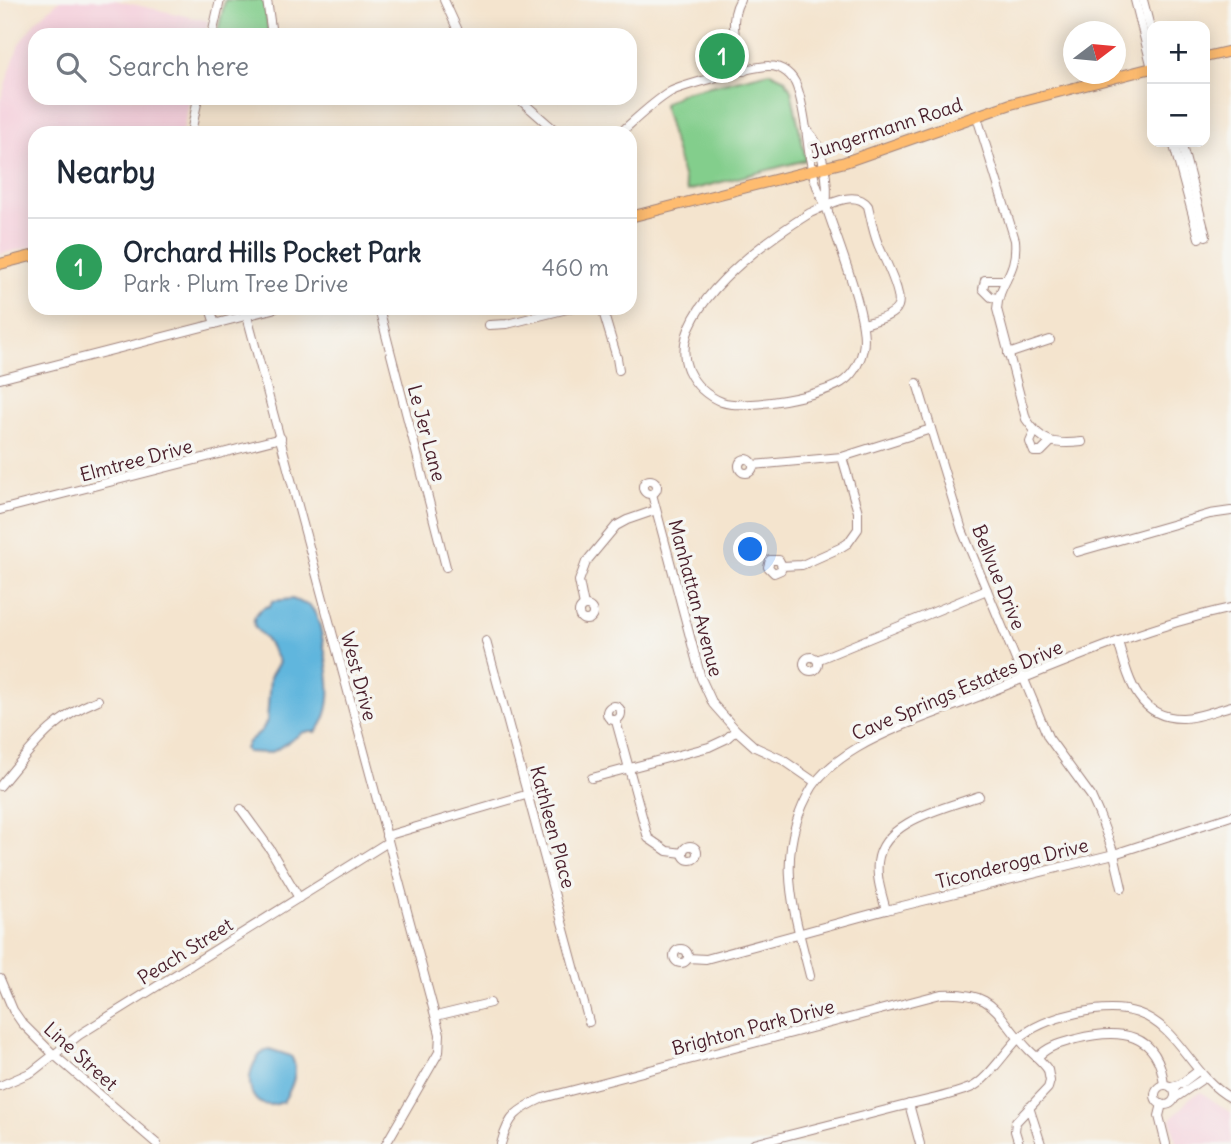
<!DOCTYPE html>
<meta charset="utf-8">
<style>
body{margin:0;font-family:Delius,sans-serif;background:#f6f6f7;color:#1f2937}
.controls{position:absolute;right:21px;top:21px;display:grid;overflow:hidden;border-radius:14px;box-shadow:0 4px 18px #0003}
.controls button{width:63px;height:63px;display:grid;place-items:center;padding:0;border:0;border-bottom:2px solid #e0e1e3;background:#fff;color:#1f2937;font:35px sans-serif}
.compass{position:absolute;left:1063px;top:21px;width:63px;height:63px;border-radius:50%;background:#fff;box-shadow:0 4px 18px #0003;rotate:74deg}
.you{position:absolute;left:751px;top:550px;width:24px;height:24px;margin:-18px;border:5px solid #fff;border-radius:50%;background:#1a73e8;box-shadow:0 0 0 10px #1a73e833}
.badge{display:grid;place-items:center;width:46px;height:46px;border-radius:50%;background:#1a73e8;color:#fff;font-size:23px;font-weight:700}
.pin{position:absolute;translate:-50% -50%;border:4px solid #fff;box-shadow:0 2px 7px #0006}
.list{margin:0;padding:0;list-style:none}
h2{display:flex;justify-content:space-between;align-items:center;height:91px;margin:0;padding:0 28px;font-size:30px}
h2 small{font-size:23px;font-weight:400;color:#747a83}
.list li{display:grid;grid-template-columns:46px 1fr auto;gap:21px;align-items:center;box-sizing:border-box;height:98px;padding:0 28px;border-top:2px solid #e0e1e3}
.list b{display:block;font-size:26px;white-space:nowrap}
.list p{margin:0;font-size:23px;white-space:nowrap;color:#747a83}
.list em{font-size:23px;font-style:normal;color:#747a83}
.icon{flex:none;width:38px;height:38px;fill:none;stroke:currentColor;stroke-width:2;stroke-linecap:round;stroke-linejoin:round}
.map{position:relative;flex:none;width:1231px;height:1144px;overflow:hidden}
.search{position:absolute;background:#fff;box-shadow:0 4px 18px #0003;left:28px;top:28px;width:609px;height:77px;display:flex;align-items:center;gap:18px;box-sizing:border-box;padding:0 24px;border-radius:21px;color:#747a83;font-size:26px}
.panel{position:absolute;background:#fff;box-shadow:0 4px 18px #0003;left:28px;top:126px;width:609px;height:189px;border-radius:21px}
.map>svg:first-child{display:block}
.built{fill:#f5cfdb}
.green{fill:#83ce8c;stroke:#66765c;stroke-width:2}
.water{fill:#61b6dd;stroke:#566a84;stroke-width:2}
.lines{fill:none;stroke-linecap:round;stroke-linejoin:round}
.minor-casing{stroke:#9f827c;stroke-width:10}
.major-casing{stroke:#9f827c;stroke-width:12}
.minor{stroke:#fff;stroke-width:8}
.major{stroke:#febc70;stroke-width:10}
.labels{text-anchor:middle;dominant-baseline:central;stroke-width:7;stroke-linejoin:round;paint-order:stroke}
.street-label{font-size:19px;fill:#4a1f2b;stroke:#f6f6f2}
</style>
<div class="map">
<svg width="1231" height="1144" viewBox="0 0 1231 1144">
<rect width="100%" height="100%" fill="#f6f6f2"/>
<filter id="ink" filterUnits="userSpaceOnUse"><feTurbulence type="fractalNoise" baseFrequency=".0143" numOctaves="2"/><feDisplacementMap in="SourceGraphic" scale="14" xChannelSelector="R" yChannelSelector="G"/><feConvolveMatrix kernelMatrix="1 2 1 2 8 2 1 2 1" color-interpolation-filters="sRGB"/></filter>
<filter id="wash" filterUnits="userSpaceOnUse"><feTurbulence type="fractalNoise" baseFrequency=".00686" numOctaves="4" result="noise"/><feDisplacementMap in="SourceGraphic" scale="28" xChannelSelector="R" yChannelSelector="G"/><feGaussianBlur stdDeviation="1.57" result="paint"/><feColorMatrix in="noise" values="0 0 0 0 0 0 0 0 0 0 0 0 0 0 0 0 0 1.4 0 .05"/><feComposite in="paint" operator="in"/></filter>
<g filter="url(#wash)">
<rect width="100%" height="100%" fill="#f4e4ce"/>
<g class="built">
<path d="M60 0H114L208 21 205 35H35V98H190L182 133H35V246L0 254V101L19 44 36 21Z"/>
<path d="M1201 1092 1231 1113V1144H1176L1171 1119 1191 1097Z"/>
</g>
<g class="green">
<path d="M225 0H264L269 35H217Z"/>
<path d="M732 40 735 63 731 68 713 72 706 47Z"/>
<path d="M770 72 785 79 791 90 806 160 687 191 663 104 684 92Z"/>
</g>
<g class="water">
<path d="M292 599 310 606C320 617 321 633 324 647 329 674 336 709 316 732H304L274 751 266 753 247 752 245 749 248 742 262 730 267 721 270 677 279 662C274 653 269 643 263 636 261 633 256 630 255 627 250 617 261 607 270 606L272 601Z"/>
<path d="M269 1049 291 1056C300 1071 292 1088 283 1102 241 1119 242 1059 269 1049Z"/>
</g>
</g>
<g filter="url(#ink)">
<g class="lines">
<defs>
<g id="minor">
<path d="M267 0 272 35"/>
<path d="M444 0 460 35"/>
<path d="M740 0C727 23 738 47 744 71"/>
<path d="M1135 0 1152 68"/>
<path d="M1143 0 1152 35"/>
<path d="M212 35 220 0"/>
<path d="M518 98 558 133"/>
<path d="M977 117 1015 240C1018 274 999 281 997 309L1026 419C1042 443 1054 445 1082 442"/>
<path d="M808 131C824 148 829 183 826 206"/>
<path d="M191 133 198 98"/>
<path d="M620 133C636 119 652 103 670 92 680 86 758 65 769 66 782 66 793 75 797 87 811 127 804 169 826 206 836 238 870 320 863 349 861 360 854 373 845 380 826 396 744 410 722 402 707 396 695 385 688 370 664 311 768 239 810 213 826 206 855 188 868 206 871 218 873 232 878 244 883 257 903 293 898 306 894 317 873 321 864 324"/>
<path d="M1173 142 1199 238"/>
<path d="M1181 142 1206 236"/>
<path d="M997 298 991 297 983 289 985 280H1006"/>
<path d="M210 308 215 324"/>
<path d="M379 308 446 567"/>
<path d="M602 308 617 358 619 370"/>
<path d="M247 316 440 1034 439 1052 386 1144"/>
<path d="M489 325 507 324 571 308"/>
<path d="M1008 354 1050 340"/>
<path d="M0 379 276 308"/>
<path d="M917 383 962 530 1048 737 1091 796 1099 814 1114 854 1122 888"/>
<path d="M1035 431 1030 442 1034 452H1041L1051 442"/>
<circle cx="746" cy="466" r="7"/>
<path d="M753 465 842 457 931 429"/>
<circle cx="650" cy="487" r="7"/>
<path d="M652 494 701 678 713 704 736 730 755 747 783 760 815 782"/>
<path d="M0 510 281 438"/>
<path d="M1077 552 1210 514 1231 511"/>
<path d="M782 566 781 570 774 573 768 567 770 560H779L782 566 802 565 840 548 848 543 858 529V512L842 457"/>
<circle cx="586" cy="613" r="7"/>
<path d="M584 606 579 581 586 562 616 526 627 520 656 510"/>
<path d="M486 641 589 1022"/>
<path d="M1118 641C1128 676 1136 719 1183 718 1198 718 1216 710 1231 706"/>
<circle cx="811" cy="664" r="7"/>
<path d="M817 660 987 590"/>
<circle cx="614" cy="713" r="7"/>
<path d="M616 721 648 838 667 851 683 853"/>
<path d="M592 778 709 747 726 739 736 730"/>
<path d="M0 786C33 747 49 720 98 700"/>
<path d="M241 809 270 849 299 898"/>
<path d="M386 836 529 794"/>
<circle cx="690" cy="853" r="7"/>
<path d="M886 910C882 895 876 878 878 862 883 820 946 808 979 796"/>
<circle cx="681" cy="956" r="7"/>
<path d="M688 958 706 959 886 910 1114 854 1231 816"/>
<path d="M810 976C793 908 773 851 813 786 823 771 842 757 857 748 895 726 939 712 980 696 1062 663 1144 627 1231 608"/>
<path d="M0 979 13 1010 22 1023 53 1054 157 1144"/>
<path d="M436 1016 490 1003"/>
<path d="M1038 1057C1048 1046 1062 1043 1076 1039 1120 1028 1159 1032 1164 1085"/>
<circle cx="1165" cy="1095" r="10"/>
<path d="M0 1086 32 1072 79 1035 388 842"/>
<path d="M1171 1087 1181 1084 1198 1071"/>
<path d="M1175 1098 1204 1078"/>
<path d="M909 1104 920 1144"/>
<path d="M1162 1104 1159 1116 1166 1144"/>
<path d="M1029 1107 1041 1144"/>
<path d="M501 1144C509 1115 517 1110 543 1098L941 994C998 991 995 1015 1029 1050 1036 1057 1043 1062 1048 1070L1050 1081 1048 1088 1016 1122 1015 1131 1019 1144"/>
<path d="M754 1144C802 1132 850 1119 898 1107 922 1101 947 1097 970 1088 986 1082 1005 1052 1018 1039 1044 1016 1106 1002 1138 1013 1179 1027 1192 1077 1231 1098"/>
</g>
<g id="major">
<path d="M1205 57 1231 51"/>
<path d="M630 217 845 162 1011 104 1152 68"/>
<path d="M0 264 35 255"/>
</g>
</defs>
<use href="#minor" class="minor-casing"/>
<use href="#major" class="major-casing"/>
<use href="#minor" class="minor"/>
<use href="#major" class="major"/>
</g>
</g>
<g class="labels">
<g class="street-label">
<text transform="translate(886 128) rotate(-18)">Jungermann Road</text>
<text transform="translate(427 433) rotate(75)">Le Jer Lane</text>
<text transform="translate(136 460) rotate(-15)">Elmtree Drive</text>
<text transform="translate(999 577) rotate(68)">Bellvue Drive</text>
<text transform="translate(696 598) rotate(75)">Manhattan Avenue</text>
<text transform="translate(359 676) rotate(75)">West Drive</text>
<text transform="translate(957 690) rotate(-23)">Cave Springs Estates Drive</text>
<text transform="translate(553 827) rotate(75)">Kathleen Place</text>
<text transform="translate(1012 863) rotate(-14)">Ticonderoga Drive</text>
<text transform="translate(185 951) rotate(-32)">Peach Street</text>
<text transform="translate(753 1027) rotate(-15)">Brighton Park Drive</text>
<text transform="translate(81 1056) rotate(42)">Line Street</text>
</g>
</g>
</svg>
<div class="controls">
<button>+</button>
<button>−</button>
</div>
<svg class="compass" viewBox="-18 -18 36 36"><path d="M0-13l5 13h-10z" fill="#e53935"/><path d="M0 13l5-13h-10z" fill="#747a83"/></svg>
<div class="you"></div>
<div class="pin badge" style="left:722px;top:56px;background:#2e9e5b">1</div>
<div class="search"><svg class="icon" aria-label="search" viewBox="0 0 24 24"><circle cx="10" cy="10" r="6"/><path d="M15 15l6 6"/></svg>Search here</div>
<section class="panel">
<h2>Nearby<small></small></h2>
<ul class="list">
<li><span class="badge" style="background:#2e9e5b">1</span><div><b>Orchard Hills Pocket Park</b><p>Park · Plum Tree Drive</p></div><em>460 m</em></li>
</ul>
</section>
</div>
